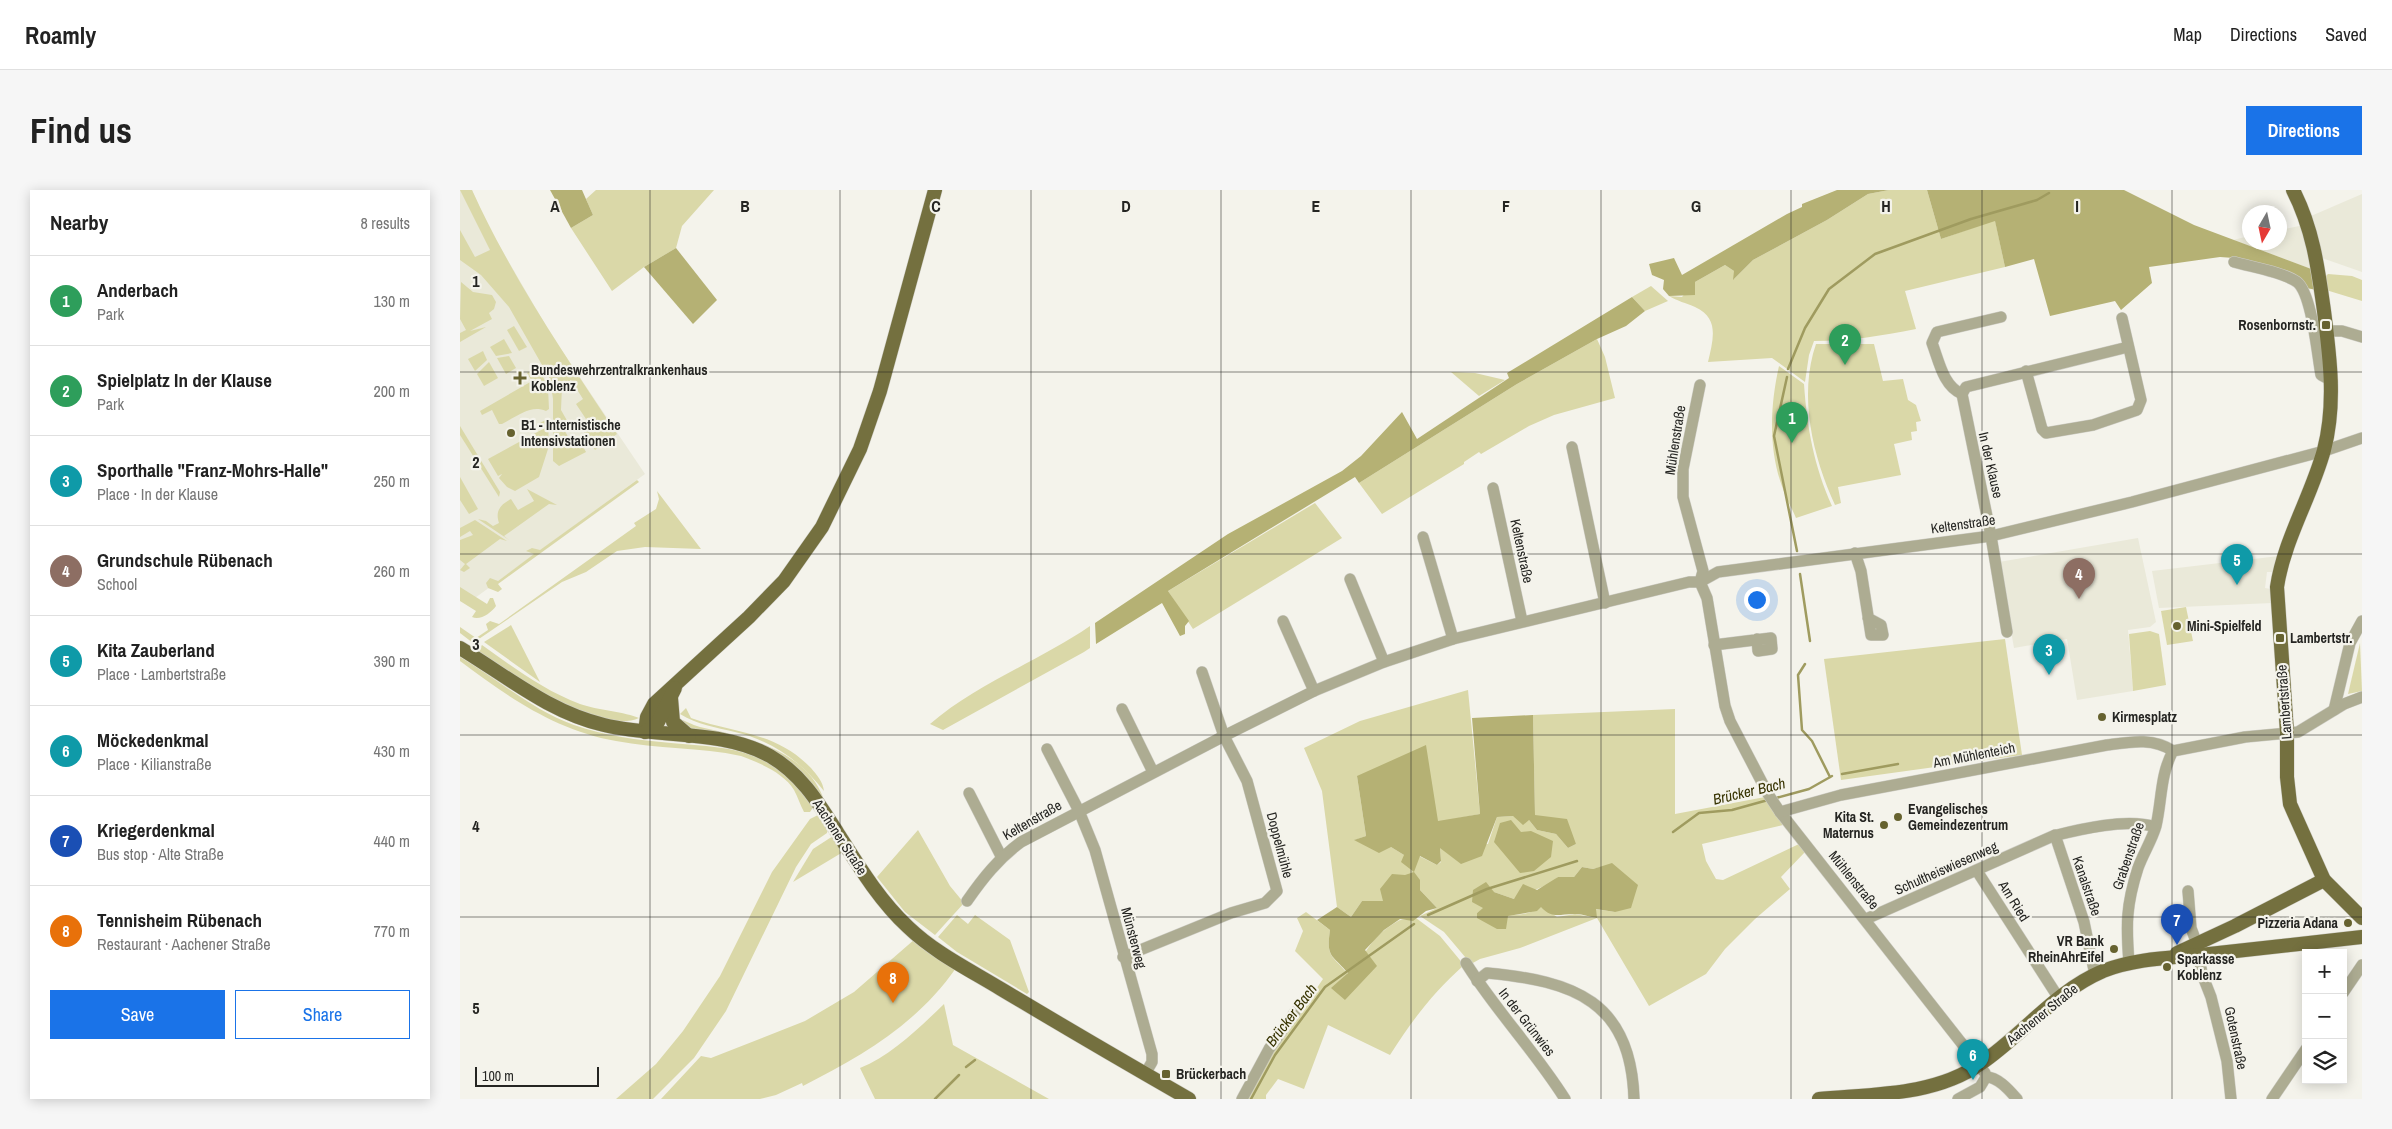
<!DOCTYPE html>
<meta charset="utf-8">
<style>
body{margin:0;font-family:"Archivo Narrow",sans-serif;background:#f6f6f6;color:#222}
.controls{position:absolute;right:15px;bottom:15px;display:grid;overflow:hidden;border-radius:0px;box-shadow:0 2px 12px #0003}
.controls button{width:45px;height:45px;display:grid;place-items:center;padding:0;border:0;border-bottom:1px solid #e0e0e0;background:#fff;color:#222;font:25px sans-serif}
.compass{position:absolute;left:1782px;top:15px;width:45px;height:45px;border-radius:50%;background:#fff;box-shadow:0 2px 12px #0003;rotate:189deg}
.scale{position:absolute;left:15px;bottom:12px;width:124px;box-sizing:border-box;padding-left:5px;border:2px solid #252522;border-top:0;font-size:14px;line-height:18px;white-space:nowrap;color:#252522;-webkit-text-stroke:4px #f4f3eb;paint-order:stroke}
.you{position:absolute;left:1296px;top:409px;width:18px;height:18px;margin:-12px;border:4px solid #fff;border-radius:50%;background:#1a73e8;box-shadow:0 0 0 8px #1a73e833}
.badge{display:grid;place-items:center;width:32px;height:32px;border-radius:50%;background:#1a73e8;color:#fff;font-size:16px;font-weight:700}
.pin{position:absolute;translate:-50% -41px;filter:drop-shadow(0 1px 2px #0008)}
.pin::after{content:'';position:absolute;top:26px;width:18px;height:15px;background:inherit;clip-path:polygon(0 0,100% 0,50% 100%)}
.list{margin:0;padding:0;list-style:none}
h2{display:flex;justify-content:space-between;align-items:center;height:65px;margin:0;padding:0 20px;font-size:21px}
h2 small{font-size:16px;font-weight:400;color:#767676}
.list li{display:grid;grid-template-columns:32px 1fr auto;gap:15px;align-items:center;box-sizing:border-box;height:90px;padding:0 20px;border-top:1px solid #e0e0e0}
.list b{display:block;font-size:19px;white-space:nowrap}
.list p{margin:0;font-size:16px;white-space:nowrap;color:#767676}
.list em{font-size:16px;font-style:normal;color:#767676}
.actions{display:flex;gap:10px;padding:15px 20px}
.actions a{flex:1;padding:11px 0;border:1px solid #1a73e8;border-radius:0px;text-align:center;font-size:18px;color:#1a73e8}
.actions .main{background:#1a73e8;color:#fff}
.icon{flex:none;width:28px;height:28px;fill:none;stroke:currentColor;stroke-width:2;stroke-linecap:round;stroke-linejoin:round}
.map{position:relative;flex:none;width:1902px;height:909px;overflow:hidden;border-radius:0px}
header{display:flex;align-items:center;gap:30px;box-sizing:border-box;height:70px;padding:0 25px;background:#fff;border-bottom:1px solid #e0e0e0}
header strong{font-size:24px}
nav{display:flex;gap:28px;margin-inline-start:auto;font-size:18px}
.intro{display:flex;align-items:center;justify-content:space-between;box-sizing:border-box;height:120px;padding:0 30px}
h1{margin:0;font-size:35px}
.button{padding:12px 22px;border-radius:0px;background:#1a73e8;color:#fff;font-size:18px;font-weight:700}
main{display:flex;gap:30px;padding:0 30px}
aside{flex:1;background:#fff;border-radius:0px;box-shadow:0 2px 12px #0003}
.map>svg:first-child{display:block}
.built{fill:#eae9d9}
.green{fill:#dad8a8;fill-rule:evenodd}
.forest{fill:#b5b174}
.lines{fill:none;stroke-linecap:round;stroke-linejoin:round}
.stream{stroke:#9f9b5f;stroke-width:2.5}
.minor-casing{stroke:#cfcec7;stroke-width:12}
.major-casing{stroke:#cfcec7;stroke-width:15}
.minor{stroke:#adac92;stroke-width:11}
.major{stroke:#74703f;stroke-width:14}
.grid{fill:none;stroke:#252522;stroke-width:1;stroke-opacity:0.55}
.poi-dot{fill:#66622f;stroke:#f4f3eb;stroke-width:2}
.labels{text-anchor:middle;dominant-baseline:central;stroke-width:4.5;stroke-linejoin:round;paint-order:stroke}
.poi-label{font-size:14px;font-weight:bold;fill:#252522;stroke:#f4f3eb;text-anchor:start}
.street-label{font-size:14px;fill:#252522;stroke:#f4f3eb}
.water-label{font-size:15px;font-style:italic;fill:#373301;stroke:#f4f3eb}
.grid-label{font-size:16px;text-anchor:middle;font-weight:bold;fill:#252522;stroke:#f4f3eb;stroke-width:4.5;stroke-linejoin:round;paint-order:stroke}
</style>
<header>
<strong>Roamly</strong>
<nav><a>Map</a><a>Directions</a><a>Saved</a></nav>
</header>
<div class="intro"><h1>Find us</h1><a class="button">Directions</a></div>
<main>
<aside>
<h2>Nearby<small>8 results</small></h2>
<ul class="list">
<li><span class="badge" style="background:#2e9e5b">1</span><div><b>Anderbach</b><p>Park</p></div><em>130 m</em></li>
<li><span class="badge" style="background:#2e9e5b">2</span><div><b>Spielplatz In der Klause</b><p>Park</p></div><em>200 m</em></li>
<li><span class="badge" style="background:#0f9aa8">3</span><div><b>Sporthalle &quot;Franz-Mohrs-Halle&quot;</b><p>Place · In der Klause</p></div><em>250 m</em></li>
<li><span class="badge" style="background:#8d6e63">4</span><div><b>Grundschule Rübenach</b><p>School</p></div><em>260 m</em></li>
<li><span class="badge" style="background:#0f9aa8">5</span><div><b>Kita Zauberland</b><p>Place · Lambertstraße</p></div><em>390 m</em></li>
<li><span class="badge" style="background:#0f9aa8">6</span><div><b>Möckedenkmal</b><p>Place · Kilianstraße</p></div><em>430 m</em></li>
<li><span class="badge" style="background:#1a4fb4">7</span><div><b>Kriegerdenkmal</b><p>Bus stop · Alte Straße</p></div><em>440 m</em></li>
<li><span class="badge" style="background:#e8710a">8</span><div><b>Tennisheim Rübenach</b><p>Restaurant · Aachener Straße</p></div><em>770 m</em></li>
</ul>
<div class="actions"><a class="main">Save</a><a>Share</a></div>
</aside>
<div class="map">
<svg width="1902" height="909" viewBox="0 0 1902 909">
<rect width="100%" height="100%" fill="#f4f3eb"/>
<g class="built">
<path d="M0 0H12L28 36 92 146 185 284 8 413 0 408Z"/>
<path d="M1902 4V82L1862 68 1851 26Z"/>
<path d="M1844 35 1854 80 1773 50 1789 46 1790 52H1820V40Z"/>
<path d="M1678 348 1696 432 1690 437 1668 440 1673 501 1617 510 1607 449 1554 458 1539 372Z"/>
<path d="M1819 366 1813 382H1807L1805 398 1811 399 1812 413 1699 418 1692 381Z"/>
</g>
<g class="green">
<path d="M0 0H12C51 86 105 165 157 244L135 260 121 237 128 232 116 214 123 209 111 190 102 196 101 220 109 234 103 238 112 253 119 249 126 262 99 276 93 271V209L90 189 49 117 21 85 0 70V40L15 67 30 60Z"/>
<path d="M136 0H254L222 36 216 58 184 77 152 101 111 38 133 25 126 9Z"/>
<path d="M1429 0H1467L1481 49 1535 30 1545 77 1445 101 1456 139C1422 146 1388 151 1354 151L1349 165 1345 192 1312 168 1248 172C1253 150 1260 128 1235 117 1226 113 1217 111 1209 106L1222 107 1235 92 1265 75 1274 81V89L1293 70 1367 30 1408 4Z"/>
<path d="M1868 84 1892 86 1902 90V111L1866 100 1865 87Z"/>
<path d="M1 92 13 102 32 105 36 112 34 119 29 123 32 129 10 141 26 137 0 152V143L6 140 0 129Z"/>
<path d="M1191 96 1208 111 1185 121 1172 107Z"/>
<path d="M54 136 67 157 59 161 47 140Z"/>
<path d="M44 149 52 163 36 166 30 157Z"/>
<path d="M1137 149 1145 167 1155 208 1094 225 1069 236 1021 264 1019 262 1004 272V274L922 324 899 293 1057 194Z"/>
<path d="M1356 154H1414L1423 191 1443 189 1448 210 1456 215 1461 231 1456 232 1457 241 1451 242 1452 250 1434 254 1441 285 1378 297 1381 313 1375 315C1353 267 1338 206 1356 154Z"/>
<path d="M23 161 27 170 15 181 8 169Z"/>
<path d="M49 166 56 178 46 184 37 168Z"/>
<path d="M29 172 38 188 24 196 17 184Z"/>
<path d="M78 176 88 198 89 219 86 221C71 215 61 224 42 234H39L32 220 22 225 20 221 72 191 67 183Z"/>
<path d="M1319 176 1344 194C1347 238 1354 276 1372 316L1336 328C1332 318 1326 309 1323 299 1308 260 1310 216 1319 176Z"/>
<path d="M991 182 1015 183 1045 190 1019 206Z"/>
<path d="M89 228 88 259 79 287 55 301 47 297 39 288 42 284 38 286 28 269 83 239 80 233Z"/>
<path d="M0 236 40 302 39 307 0 245Z"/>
<path d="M0 287 18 319 9 324 0 310Z"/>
<path d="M177 290 179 292 38 394 42 399 38 402 28 398 26 393 30 388 38 391 74 364 66 361 72 358 80 360Z"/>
<path d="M67 299 97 315 89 314 44 346 49 350 18 329 26 331 33 336 39 333C35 321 40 315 51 309L58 320 74 311Z"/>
<path d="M197 301 241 359 185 357 157 361 126 382 102 392 13 453 0 443V437L16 448 28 440 26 434 30 431 39 434 176 336 174 333 196 319 199 309Z"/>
<path d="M855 313 882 348 733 439 708 401Z"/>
<path d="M15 330 47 351 40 349 6 374 10 378 4 382 0 380 5 374 0 370V350L13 345 10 341 0 347V338Z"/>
<path d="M0 397 27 414 30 408H33L36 416C31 423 20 431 12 427L16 421 0 411Z"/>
<path d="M1726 417 1733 451 1707 455 1701 421Z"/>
<path d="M51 435 80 492 24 452Z"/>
<path d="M630 436V458L624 462 483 540 470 534C518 493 579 471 630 436Z"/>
<path d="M1690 441 1699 444 1706 495 1673 501 1669 444Z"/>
<path d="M1545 449 1562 565 1381 590 1364 469Z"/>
<path d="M1900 453 1902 501 1888 504Z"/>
<path d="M22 455C53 477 83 500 120 514 137 520 166 522 179 528 139 546 50 483 17 461Z"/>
<path d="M0 467C38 489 72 520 114 535 145 546 178 550 211 553 243 556 277 556 307 572 326 582 340 599 354 616L350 622H344C340 615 338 607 334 600 324 583 300 573 281 566 240 557 197 559 156 551 95 540 48 507 0 471Z"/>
<path d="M1008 500 1020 624 978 632 897 586 906 646 895 650 931 657 944 665 959 666 977 675 981 672 980 658 1028 654 1037 627 1053 626 1069 630 1077 640 1096 644 1108 658 1116 654 1075 626 1073 525 1215 519V624L1305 607 1323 635 1242 654 1246 671 1256 689 1263 690 1339 654 1345 662 1321 687 1330 699 1295 729 1265 759 1246 784 1189 816 1137 728 1060 758 1020 769 1011 774 984 742 960 726 977 718 960 700V690L923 711H902L891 727 877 717 862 601 844 558 900 531ZM1152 674 1155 722 1135 719 1136 728 1115 724 1097 727 1081 716C1069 729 1034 725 1017 723L1024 718 1034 702 1054 709 1091 693 1098 687H1114L1122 677 1133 679Z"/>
<path d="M226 518 231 528C276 544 315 541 351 578 357 585 363 592 364 601 340 571 313 551 275 542 255 537 238 535 220 524Z"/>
<path d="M215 528C223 529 232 535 240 537 285 547 344 559 363 607L360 606 343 585 230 539Z"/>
<path d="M358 625 368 638 367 643 351 654 336 677 266 821 234 868 193 909H156L196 874 223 841 260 786 312 682 350 629Z"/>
<path d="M458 640 490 696 504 713 475 745 445 722 417 687Z"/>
<path d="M373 646 383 662 333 692 353 659Z"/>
<path d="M846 722 870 740C866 768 872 765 888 784L885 810C898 777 904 750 938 731 944 728 950 732 956 728L980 746 1004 775C972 804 953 829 930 865L868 835 844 899 818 889 806 905V909H788L812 863 863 789 835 761 843 741 837 728Z"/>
<path d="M497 725 508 734 515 725 550 750 569 802 567 804 497 762 478 747Z"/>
<path d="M455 749 496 778C457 834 402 866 343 896L342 893 316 905 300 909H201L241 866 251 868 345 831 394 802Z"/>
<path d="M484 814 493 855 589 909H415L400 878C431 866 460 837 484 814Z"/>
</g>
<g class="forest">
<path d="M90 0H122L133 25 111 38Z"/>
<path d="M1377 0H1429L1408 4 1367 30 1293 70 1273 90 1274 81 1265 75 1235 92V105L1209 106 1203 99 1204 90 1192 85 1189 74 1214 68 1222 85 1327 24 1342 17V14Z"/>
<path d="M1467 0H1664L1734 35 1854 80 1857 100 1846 98 1774 68 1760 67 1689 77 1692 93 1661 120 1655 111 1590 126 1574 69 1545 77 1535 31 1481 49Z"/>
<path d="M216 58 257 110 233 134 184 77Z"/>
<path d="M1172 107 1185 121 1166 136 1137 149 1057 194 899 293 895 287 708 401 729 431 725 436V444L720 446 702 413 636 454 635 433 768 344 882 281 901 266 942 222 957 249 1049 188 1047 183Z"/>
<path d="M1073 525 1075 625 1107 629 1116 654 1108 658 1096 644 1077 640 1069 630 1063 635 1053 626 1037 627 1022 666 1001 674 980 658 981 671 977 675 960 666 954 682 960 690V700L977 718 966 721 953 731 940 729 924 740 905 760 917 776 885 810 871 798 888 783C872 764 866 768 870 740L857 730 877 717 891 727 902 711H923L920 699 932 684 945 685 954 682 941 672 944 665 931 657 919 663 894 650 906 646 897 586 966 555 978 631 1020 624 1012 528Z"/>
<path d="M1051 630 1061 642 1071 641 1093 651 1091 667 1074 681 1060 683 1034 652 1040 633Z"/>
<path d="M1152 673 1178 695 1171 718 1155 722 1136 719 1137 728C1130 727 1123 724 1116 724 1101 723 1093 730 1081 717L1077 721 1048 726 1046 739H1037L1017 728V723L1023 718 1012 712 1013 700 1026 692 1034 702 1054 709 1063 694 1077 700 1098 687H1114L1122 677 1133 679Z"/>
</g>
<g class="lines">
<g class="stream">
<path d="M1328 179 1345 138 1369 99 1415 64 1511 29 1577 10 1589 3"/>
<path d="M1327 187 1314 246 1337 361"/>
<path d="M1340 384 1350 451"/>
<path d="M1345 474 1338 485 1342 540 1352 551 1370 587"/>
<path d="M1382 584 1438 574"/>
<path d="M1316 608 1349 599 1372 586"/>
<path d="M1213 642 1239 623 1272 620 1308 610"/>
<path d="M968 725 1027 699 1117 671"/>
<path d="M506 877 515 870"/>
<path d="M475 909 499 885"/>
<path d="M791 909 815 865 865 797 954 734"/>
</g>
<defs>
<g id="minor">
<path d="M1774 72C1791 77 1823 82 1837 92 1852 104 1857 164 1861 185L1872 191"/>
<path d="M1866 141H1882L1902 147"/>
<path d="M1566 181 1582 239 1586 243 1633 235 1677 220 1681 210 1662 128"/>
<path d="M1502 204C1483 196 1479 171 1472 153L1477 142 1541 127"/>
<path d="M1112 257 1145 413"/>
<path d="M1033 298 1062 431"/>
<path d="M963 347 993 449"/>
<path d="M1395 363 1401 381 1411 445H1423L1421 435 1408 428"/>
<path d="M890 389 924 472"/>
<path d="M1240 392 1247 408 1265 516 1270 531 1308 604 1320 622 1525 883 1526 887 1520 897 1498 909"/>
<path d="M1240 392 1243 381 1223 307V279L1240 195"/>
<path d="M823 431 854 501"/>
<path d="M1547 442 1531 346 1502 204 1506 197 1668 157"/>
<path d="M1254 455 1311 448 1312 459 1298 461 1297 449"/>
<path d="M662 519 693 582"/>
<path d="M1874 520 1890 453 1902 431"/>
<path d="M587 559 619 621 635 660 692 864V872L685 884"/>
<path d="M509 603 541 666"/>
<path d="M1320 622 1381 605 1647 555C1669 552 1693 547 1713 561"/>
<path d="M1595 645 1624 732 1635 785"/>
<path d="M1517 681 1598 807"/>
<path d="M1728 701 1731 738 1737 754 1742 784 1751 807 1767 871 1771 909"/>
<path d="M507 711C523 688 538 669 561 652L764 546 854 501 924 472 993 449 1229 392H1240L1258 382 1531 346 1672 312 1864 261 1902 248"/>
<path d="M1406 729 1593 646C1621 639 1667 628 1695 637"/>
<path d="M663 767 771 723 805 713 817 701 787 591 764 546 742 482"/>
<path d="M1006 773C1036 821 1075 861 1105 909"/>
<path d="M1669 773C1666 735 1666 715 1678 678 1683 664 1692 650 1696 636 1702 610 1700 585 1713 561L1785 547 1838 542 1884 514 1902 507"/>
<path d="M1017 791 1027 783C1114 791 1171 811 1174 909"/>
<path d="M1883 803 1902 775"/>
<path d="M1526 887C1538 887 1549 900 1557 909"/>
<path d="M782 909 809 859 835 822"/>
<path d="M1812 909 1846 859"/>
</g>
<g id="major">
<path d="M1833 0C1853 39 1858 78 1864 121 1870 168 1876 214 1864 260 1851 307 1824 350 1817 397L1827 542V587L1830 614 1864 690 1902 728"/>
<path d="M0 458C48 487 89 522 144 535 196 548 263 539 310 566 341 584 358 612 377 642 398 675 419 710 448 737 475 763 510 780 541 799 603 836 666 873 729 909"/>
<path d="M211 508 213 532 229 546"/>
<path d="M185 542 187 527 194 514 289 427 324 391 362 337 400 259 420 201 475 0"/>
<path d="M185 542 198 532 215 498"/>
<path d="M1717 763 1775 736 1864 690"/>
<path d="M1359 909C1412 904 1474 906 1520 874 1563 845 1594 802 1643 781 1674 769 1707 768 1740 765 1794 759 1848 753 1902 747"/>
</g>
</defs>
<use href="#minor" class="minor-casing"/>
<use href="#major" class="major-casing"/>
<use href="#minor" class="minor"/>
<use href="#major" class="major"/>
</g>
<path class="grid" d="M190 0V909M380 0V909M571 0V909M761 0V909M951 0V909M1141 0V909M1331 0V909M1522 0V909M1712 0V909M0 182H1902M0 364H1902M0 545H1902M0 727H1902"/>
<g class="poi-dot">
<rect x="1861" y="130" width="10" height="10" rx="2.5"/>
<path d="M57.5 180.5h5v5h5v5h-5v5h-5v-5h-5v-5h5z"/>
<circle cx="51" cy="243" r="5"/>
<circle cx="1717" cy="436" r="5"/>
<rect x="1815" y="443" width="10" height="10" rx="2.5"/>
<circle cx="1642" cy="527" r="5"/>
<circle cx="1438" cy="627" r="5"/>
<circle cx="1424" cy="635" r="5"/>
<circle cx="1888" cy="733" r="5"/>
<circle cx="1654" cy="759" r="5"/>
<circle cx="1707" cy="777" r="5"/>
<rect x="701" y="879" width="10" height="10" rx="2.5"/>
</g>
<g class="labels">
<g class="poi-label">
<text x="1856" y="135" text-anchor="end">Rosenbornstr.</text>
<text x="71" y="180">Bundeswehrzentralkrankenhaus<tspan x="71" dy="16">Koblenz</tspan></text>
<text x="61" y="235">B1 - Internistische<tspan x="61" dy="16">Intensivstationen</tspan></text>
<text x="1727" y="436">Mini-Spielfeld</text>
<text x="1830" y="448">Lambertstr.</text>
<text x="1652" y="527">Kirmesplatz</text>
<text x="1448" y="619">Evangelisches<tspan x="1448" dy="16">Gemeindezentrum</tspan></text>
<text x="1414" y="627" text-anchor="end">Kita St.<tspan x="1414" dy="16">Maternus</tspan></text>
<text x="1878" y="733" text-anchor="end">Pizzeria Adana</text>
<text x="1644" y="751" text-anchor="end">VR Bank<tspan x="1644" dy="16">RheinAhrEifel</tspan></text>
<text x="1717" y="769">Sparkasse<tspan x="1717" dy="16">Koblenz</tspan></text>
<text x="716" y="884">Brückerbach</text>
</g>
<g class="street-label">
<text transform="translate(1215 250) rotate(-81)">Mühlenstraße</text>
<text transform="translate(1531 275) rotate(77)">In der Klause</text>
<text transform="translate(1503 334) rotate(-8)">Keltenstraße</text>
<text transform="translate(1062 361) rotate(78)">Keltenstraße</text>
<text transform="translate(1824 512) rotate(-94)">Lambertstraße</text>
<text transform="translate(1514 565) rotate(-11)">Am Mühlenteich</text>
<text transform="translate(572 630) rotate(-30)">Keltenstraße</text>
<text transform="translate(380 647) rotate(57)">Aachener Straße</text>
<text transform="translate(820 655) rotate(75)">Doppelmühle</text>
<text transform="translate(1668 666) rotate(-71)">Grabenstraße</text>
<text transform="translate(1486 678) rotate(-24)">Schultheiswiesenweg</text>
<text transform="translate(1394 690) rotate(51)">Mühlenstraße</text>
<text transform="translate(1627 696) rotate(71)">Kanalstraße</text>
<text transform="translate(1554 711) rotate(58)">Am Ried</text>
<text transform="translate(674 748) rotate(75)">Münsterweg</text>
<text transform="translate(1582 824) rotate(-39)">Aachener Straße</text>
<text transform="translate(1067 832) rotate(52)">In der Grünwies</text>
<text transform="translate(1776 848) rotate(78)">Gotenstraße</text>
</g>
<g class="water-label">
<text transform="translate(1289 601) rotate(-13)">Brücker Bach</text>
<text transform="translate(831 825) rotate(-53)">Brücker Bach</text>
</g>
</g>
<g class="grid-label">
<text x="95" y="22">A</text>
<text x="285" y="22">B</text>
<text x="476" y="22">C</text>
<text x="666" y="22">D</text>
<text x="856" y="22">E</text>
<text x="1046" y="22">F</text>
<text x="1236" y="22">G</text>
<text x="1426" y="22">H</text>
<text x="1617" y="22">I</text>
<text x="16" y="97">1</text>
<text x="16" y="278">2</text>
<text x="16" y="460">3</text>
<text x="16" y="642">4</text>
<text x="16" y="824">5</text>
</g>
</svg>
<div class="controls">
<button>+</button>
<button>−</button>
<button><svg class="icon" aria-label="layers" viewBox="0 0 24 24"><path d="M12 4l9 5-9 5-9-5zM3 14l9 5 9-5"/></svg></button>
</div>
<svg class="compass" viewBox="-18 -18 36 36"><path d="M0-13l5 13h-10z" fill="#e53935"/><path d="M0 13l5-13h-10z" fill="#767676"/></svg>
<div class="scale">100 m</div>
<div class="you"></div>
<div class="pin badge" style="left:1332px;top:253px;background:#2e9e5b">1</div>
<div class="pin badge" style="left:1385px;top:175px;background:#2e9e5b">2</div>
<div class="pin badge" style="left:1589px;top:485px;background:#0f9aa8">3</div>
<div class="pin badge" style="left:1619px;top:409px;background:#8d6e63">4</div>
<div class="pin badge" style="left:1777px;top:395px;background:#0f9aa8">5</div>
<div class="pin badge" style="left:1513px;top:890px;background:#0f9aa8">6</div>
<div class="pin badge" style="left:1717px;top:755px;background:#1a4fb4">7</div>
<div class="pin badge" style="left:433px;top:813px;background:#e8710a">8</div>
</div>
</main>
